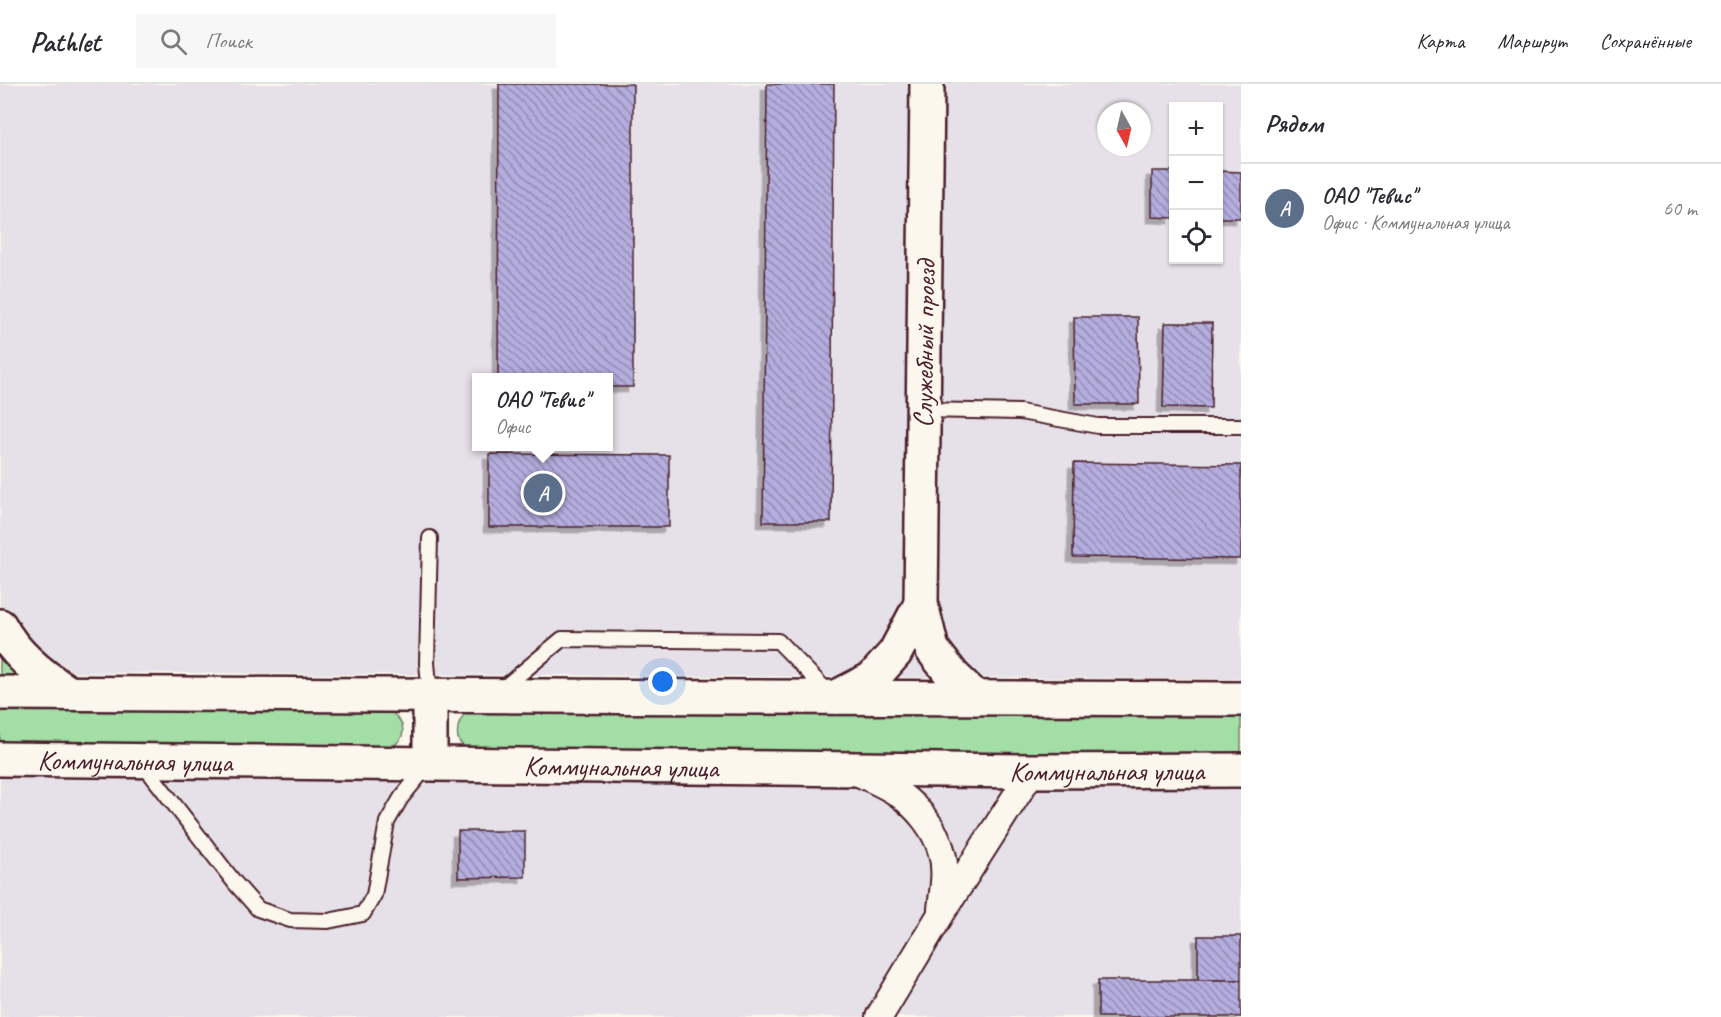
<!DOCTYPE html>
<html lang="ru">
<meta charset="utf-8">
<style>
body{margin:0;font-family:Caveat,sans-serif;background:#f7f7f7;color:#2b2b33}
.controls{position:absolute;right:18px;top:18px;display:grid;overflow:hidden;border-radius:0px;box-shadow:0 2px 4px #0004}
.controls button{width:54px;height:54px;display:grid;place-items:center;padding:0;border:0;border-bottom:2px solid #e1e1e2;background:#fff;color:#2b2b33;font:30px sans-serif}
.compass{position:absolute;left:1097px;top:18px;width:54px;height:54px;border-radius:50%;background:#fff;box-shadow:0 2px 4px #0004;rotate:172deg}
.you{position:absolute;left:663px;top:598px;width:21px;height:21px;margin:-15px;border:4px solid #fff;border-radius:50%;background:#1a73e8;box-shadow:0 0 0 9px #1a73e833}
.badge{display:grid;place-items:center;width:39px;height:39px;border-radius:50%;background:#0b8043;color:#fff;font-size:20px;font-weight:700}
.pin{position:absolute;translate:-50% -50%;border:3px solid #fff;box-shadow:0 2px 6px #0006}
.popup{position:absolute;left:472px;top:289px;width:141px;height:78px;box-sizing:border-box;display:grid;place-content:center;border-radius:0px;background:#fff;filter:drop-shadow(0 2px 4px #0005);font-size:20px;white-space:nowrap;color:#7c7c81}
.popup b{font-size:22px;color:#2b2b33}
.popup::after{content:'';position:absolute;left:50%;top:100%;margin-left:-12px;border:12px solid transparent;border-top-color:#fff}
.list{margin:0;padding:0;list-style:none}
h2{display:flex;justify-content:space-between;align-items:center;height:78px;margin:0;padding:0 24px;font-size:26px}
h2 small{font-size:20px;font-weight:400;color:#7c7c81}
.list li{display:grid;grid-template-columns:39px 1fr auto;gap:18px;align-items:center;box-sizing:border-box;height:90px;padding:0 24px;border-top:2px solid #e1e1e2}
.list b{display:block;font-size:22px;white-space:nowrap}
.list p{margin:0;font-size:20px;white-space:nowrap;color:#7c7c81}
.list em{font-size:20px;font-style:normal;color:#7c7c81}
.icon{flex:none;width:33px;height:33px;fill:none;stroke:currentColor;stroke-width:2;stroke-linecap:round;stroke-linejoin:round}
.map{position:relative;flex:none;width:1241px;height:933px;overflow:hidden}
header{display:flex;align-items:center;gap:36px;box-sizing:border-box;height:84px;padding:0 30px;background:#fff;border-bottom:2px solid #e1e1e2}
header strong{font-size:28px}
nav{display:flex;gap:33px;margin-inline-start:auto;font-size:21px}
.search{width:420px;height:54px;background:#f7f7f7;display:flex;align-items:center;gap:15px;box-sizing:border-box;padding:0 21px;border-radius:0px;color:#7c7c81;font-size:22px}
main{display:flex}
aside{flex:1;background:#fff}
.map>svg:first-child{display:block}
.built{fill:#e6e1e8;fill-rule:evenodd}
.green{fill:#a2dea5;stroke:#767e68;stroke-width:1.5}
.building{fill:url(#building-back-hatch);stroke:#4a1f2b;stroke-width:1.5;filter:url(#shadow)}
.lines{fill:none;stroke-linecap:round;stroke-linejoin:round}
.lane-casing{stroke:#4a1f2b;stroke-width:18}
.street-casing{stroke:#4a1f2b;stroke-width:30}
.secondary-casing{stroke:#4a1f2b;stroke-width:38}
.lane{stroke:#fbf7ec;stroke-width:14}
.street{stroke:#fbf7ec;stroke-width:26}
.secondary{stroke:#fbf7ec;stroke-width:33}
.labels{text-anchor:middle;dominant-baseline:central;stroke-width:5;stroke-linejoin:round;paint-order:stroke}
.street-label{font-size:28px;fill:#4a1f2b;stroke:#fbf7ec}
</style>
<header>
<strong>Pathlet</strong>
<div class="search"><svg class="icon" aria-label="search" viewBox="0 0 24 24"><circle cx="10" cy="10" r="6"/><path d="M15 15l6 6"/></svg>Поиск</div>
<nav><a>Карта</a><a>Маршрут</a><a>Сохранённые</a></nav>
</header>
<main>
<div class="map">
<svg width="1241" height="933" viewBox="0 0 1241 933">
<defs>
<pattern id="building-back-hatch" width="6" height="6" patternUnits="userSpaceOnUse" patternTransform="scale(1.5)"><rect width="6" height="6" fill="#b4adde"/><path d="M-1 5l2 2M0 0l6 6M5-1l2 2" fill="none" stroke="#948cb4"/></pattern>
<filter id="shadow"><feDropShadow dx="-5.5" dy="5.5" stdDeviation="0" flood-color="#0004"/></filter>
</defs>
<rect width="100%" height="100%" fill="#fbf7ec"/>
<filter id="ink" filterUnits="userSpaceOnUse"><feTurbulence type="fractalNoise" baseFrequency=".0167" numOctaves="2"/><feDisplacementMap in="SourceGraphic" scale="12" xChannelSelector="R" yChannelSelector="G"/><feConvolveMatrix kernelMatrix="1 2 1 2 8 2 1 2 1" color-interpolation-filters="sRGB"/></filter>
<g filter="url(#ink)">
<g class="built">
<path d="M0 0H1241V595L0 588ZM1174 22H1218V176H1174ZM1106 27H1142V63H1106ZM477 294H609V362H477Z"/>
<path d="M0 687 1241 699V933H0Z"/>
</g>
<g class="green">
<path d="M0 571 23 596H0Z"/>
<path d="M0 621 390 627C409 641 407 657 385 666L0 664Z"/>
<path d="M1241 625V670L474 666C452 663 454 640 468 626Z"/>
</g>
<g class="building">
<path d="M499 0H633V303H609V294H498Z"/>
<path d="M767 0H834L831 438H763Z"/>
<path d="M1152 87H1174V134L1152 133Z"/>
<path d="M1218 87 1241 88V134H1218Z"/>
<path d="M1074 233H1138L1139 320H1075Z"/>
<path d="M1165 239H1212L1211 324 1163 323Z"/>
<path d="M489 370 669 371V443H489Z"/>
<path d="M1074 379 1241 381V475L1073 473Z"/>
<path d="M458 747H525V793L458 794Z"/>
<rect x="1198" y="852" width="43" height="44"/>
<rect x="1098" y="896" width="143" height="37"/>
</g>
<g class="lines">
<defs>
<g id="lane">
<path d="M923 326 1020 328 1098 342H1241"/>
<path d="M430 454 427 579 430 611"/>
<path d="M501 606 562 555 778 557 828 608"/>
<path d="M143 680 235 799 258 825 290 836 328 837 363 830 374 811 387 738 401 714 427 682"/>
</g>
<g id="street">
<path d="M853 686C868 694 885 700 899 710 918 724 936 745 942 769 947 787 943 807 941 825"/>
<path d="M879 933 941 830 1032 687"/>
</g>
<g id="secondary">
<path d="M927 0 921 520 932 565 953 592 976 614"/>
<path d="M0 542C15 571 42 592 69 609"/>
<path d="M0 609C414 611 827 614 1241 615"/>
<path d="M837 613 872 595 895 569 921 520"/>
<path id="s1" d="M0 675 1032 687 1241 686"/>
<path d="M430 679V611"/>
</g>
</defs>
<use href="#lane" class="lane-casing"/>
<use href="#street" class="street-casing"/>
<use href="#secondary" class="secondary-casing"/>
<use href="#lane" class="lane"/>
<use href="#street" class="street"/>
<use href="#secondary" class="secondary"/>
</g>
</g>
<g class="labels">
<g class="street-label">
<text transform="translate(924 260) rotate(-89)">Служебный проезд</text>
<text stroke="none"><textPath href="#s1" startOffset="135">Коммунальная улица</textPath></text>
<text stroke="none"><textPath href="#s1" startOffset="621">Коммунальная улица</textPath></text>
<text stroke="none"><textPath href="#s1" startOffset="1107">Коммунальная улица</textPath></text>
</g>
</g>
</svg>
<div class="controls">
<button>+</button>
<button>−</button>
<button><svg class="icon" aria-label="locate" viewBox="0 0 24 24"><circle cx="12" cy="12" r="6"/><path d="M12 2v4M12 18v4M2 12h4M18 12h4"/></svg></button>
</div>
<svg class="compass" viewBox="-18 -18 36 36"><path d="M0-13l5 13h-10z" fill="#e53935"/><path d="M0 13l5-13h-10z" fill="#7c7c81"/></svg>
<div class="you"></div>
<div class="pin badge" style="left:543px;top:409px;background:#5c6f8a">A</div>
<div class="popup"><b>ОАО &quot;Тевис&quot;</b>Офис</div>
</div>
<aside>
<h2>Рядом<small></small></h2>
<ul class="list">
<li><span class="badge" style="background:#5c6f8a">A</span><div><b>ОАО &quot;Тевис&quot;</b><p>Офис · Коммунальная улица</p></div><em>60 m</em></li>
</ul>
</aside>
</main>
